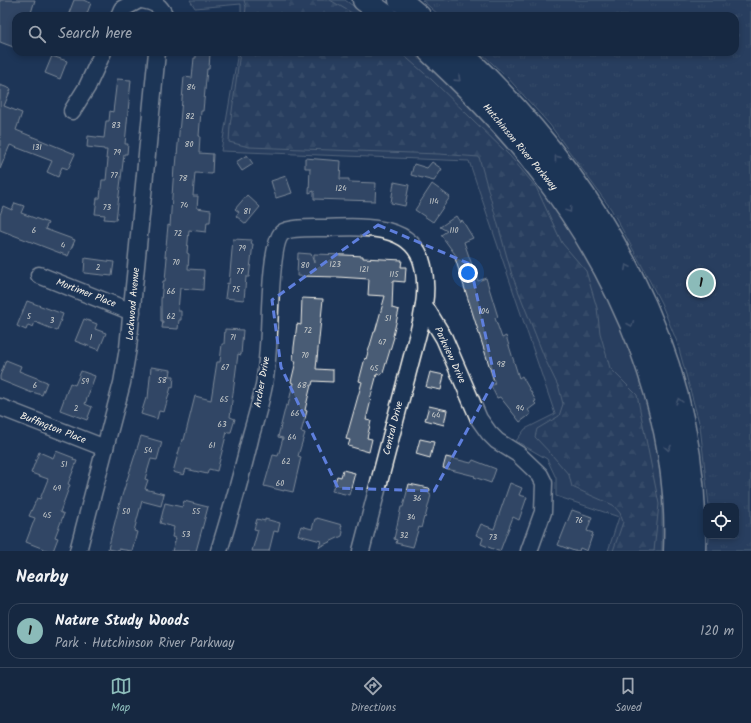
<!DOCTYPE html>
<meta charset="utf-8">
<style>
body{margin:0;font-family:Kalam,sans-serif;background:#23344c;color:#f1f3f6}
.controls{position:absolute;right:12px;bottom:12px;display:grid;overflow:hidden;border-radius:8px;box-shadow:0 2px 6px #0003}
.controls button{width:36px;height:36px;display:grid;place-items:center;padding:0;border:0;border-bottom:1px solid #35445a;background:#162841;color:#f1f3f6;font:20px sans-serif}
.you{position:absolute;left:468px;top:273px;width:14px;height:14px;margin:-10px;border:3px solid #fff;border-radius:50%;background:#1a73e8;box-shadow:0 0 0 6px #1a73e833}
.badge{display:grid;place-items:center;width:26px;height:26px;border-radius:50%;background:#8bbbb9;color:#111;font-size:13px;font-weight:700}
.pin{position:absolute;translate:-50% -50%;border:2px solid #fff;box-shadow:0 1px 4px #0006}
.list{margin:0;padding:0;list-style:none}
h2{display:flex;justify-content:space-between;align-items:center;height:52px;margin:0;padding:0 16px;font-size:17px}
h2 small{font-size:13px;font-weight:400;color:#9ea6b1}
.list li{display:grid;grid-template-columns:26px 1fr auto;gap:12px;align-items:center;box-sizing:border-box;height:56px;margin:0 8px 8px;padding:0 8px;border:1px solid #35445a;border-radius:12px}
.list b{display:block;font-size:15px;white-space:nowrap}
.list p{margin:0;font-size:13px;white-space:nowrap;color:#9ea6b1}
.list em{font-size:13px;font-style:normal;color:#9ea6b1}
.icon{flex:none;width:22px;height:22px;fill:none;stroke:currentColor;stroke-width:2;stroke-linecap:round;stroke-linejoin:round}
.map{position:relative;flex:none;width:751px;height:551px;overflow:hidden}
.search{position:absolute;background:#162841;box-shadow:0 2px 6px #0003;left:12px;right:12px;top:12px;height:44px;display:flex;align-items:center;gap:10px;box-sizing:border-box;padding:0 14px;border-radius:12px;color:#9ea6b1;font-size:15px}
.sheet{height:116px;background:#162841}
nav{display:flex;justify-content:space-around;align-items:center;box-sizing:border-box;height:56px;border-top:1px solid #35445a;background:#162841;font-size:11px;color:#9ea6b1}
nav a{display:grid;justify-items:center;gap:2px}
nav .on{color:#8bbbb9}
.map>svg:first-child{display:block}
.grass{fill:#354a67;stroke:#949ea8}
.forest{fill:url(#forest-firs);stroke:#949ea8}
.park{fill:url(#park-tufts);stroke:#949ea8}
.building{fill:#485b74;stroke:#f4f1e8}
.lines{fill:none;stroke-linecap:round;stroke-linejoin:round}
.minor-casing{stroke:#f4f1e8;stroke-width:19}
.highway-casing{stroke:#f4f1e8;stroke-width:25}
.minor{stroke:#1d3557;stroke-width:16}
.highway{stroke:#1d3557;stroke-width:22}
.oneway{stroke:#68778a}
.marked{fill:none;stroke:#5e7fdd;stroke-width:3;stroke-dasharray:8 5;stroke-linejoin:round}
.labels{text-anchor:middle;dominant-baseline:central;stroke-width:3.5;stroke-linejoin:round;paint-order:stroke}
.number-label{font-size:8px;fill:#c9cccb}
.street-label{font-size:10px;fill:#f4f1e8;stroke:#1d3557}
</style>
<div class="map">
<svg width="751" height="551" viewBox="0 0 751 551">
<defs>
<pattern id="forest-firs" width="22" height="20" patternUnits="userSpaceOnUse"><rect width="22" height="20" fill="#354a67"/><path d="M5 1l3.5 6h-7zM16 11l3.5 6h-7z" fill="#53657d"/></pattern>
<pattern id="park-tufts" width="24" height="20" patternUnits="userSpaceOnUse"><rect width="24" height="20" fill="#354a67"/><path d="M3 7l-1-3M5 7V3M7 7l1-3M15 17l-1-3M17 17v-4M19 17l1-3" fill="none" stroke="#53657d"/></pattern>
</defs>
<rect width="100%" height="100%" fill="#1d3557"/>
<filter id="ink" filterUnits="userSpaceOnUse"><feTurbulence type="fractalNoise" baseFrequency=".025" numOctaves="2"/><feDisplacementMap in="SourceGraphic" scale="8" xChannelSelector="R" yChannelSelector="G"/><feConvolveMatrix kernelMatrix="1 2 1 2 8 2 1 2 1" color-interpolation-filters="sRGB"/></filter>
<g filter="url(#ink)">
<g class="grass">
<path d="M190 0H345L367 16H241V4L195 8Z"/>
<path d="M238 52H412L468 102 514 154 551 201 602 284 637 363 655 434 662 490V551H608L619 517 556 496V478L547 459 516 441 525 429 555 414 469 161 221 151Z"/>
</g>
<g class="forest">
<path d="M244 0H330L357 16H245L246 7Z"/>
<path d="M240 52H400L432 80 510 156 536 187 562 243 586 271 597 308 600 333 610 368 637 395 659 504 654 551H613L623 522 620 513 613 505 572 487 569 475 552 455 535 437 537 429 559 416 563 404 559 388 545 359 512 275 479 157 439 154 249 147 229 142 230 126Z"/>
</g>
<path class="park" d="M422 0H751V551H708L709 536H736V506H709L700 426 677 342 661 303 641 264 611 209 550 125 507 77 480 52H735V16H440Z"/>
<g class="building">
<path d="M0 0H35L30 16H16V48L0 42Z"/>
<path d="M74 0H83L91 3 86 16H76L69 13Z"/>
<path d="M196 52 210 53 209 69H207L203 111H201L199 136H200L199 153 213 154 212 174 195 173 193 196H198L197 208 211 210 210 222H207L206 232 189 230 187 253 189 254 188 269 204 270 203 290 180 288 178 311H181V320H179L178 329 162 328 163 321H161V300L163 281H165L167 257H165L168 225 170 226 174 167H176L184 77 192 78 194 58H196Z"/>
<path d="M52 56 67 61 60 79 45 73Z"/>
<path d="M117 79 131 80 125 144H128L127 154H124L116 220 104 219 105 215 95 214 97 198H100L102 180H106L108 159H106L107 150H104V149L87 147 88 136 104 138 106 121H109L110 111 113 112Z"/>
<path d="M0 85 11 89 4 106 22 113 16 130 75 154 68 169 62 167 58 177 47 172 52 161 10 145 0 169Z"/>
<path d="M247 155 253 164 242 171 236 162Z"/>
<path d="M305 158 341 161 340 179H349V182L376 183 375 201 314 199V191L309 193 310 168H305Z"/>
<path d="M432 162 442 169 434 181 411 175 414 164 427 168Z"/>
<path d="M286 176 292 193 276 198 271 181Z"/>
<path d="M394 182 409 185 405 206 391 203Z"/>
<path d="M432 184 450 197 433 222 415 210Z"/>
<path d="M247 195 260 207 246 224 236 216 239 212 235 209Z"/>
<path d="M15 203 24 206 21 213 48 223 45 229 75 240 68 256 0 230V215L3 206 12 210Z"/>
<path d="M456 216 460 222 462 220 473 238 464 242 475 274 478 281 486 278 498 317 495 318 502 338 506 336 519 378 522 376 536 401 534 402 536 404 528 410 531 414 520 422 500 397 497 398 491 386 495 384 455 258 457 257 441 235 447 231 440 227Z"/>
<path d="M233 239 252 240 251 244H253L249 277H246L244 300 225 298 227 283 229 284Z"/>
<path d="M298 253 311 254 314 263V254L345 255 363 256V258L402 260 401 267H406L405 282 393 281 392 308 399 310 393 336 394 337 383 373H381L380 375 377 374 370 400H371L366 420 371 421 367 438 372 439 369 452 348 446 350 440 346 439 362 382 359 381 365 358 366 359 374 332H375L385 296 368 295 369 279 338 277 297 276Z"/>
<path d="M85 258 114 262 112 276 84 273Z"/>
<path d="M302 298 323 299 316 369 333 370V382L313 381 312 385H311L305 410 307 411 301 432 305 433 298 456 301 457 293 492 284 490V491L264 486 273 455 278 456 283 438 278 437 286 405 288 406 293 383 291 382 296 361H293L294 347 297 324 301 325Z"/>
<path d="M27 301 63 314 57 331 35 322 33 327 28 325 26 330 17 326Z"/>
<path d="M84 319 97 324 95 329 106 333 99 350 75 341Z"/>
<path d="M225 329 243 330 241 355 238 354 230 417 235 419 231 432H227L217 471 209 469 207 474 186 469 184 475 173 472 182 440H184L195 396 211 400 217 362H220L222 344H224Z"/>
<path d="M6 360 21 366 19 371 47 382 42 395 32 392V393L0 380V376Z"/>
<path d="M151 367 171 370 170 376H174L173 388 171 387 164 412 159 411 157 419 141 414 146 398H148Z"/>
<path d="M81 371 95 376 85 404 92 407 87 420 60 410 70 383 75 385Z"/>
<path d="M430 372 444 375 441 390 426 387Z"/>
<path d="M429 406 447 410 444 425 425 420Z"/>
<path d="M141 436 162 442 157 460 151 459 145 479 148 480 145 489 164 494 161 506 142 501 134 531 137 532 132 551 118 549V551L108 549 120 502Z"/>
<path d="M420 439 434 442 430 458 416 454Z"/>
<path d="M56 451 74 458 73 460 77 461 68 484 70 485 60 512 64 514 55 537 58 538 53 551H49L26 542 35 518 29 516 37 498 40 499 48 479 31 473 39 452 53 458Z"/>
<path d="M446 457 471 463 473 460 496 469 491 483 474 477 475 476 443 468Z"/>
<path d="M343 470 355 473 349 495 332 491 337 476 341 477Z"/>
<path d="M510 483 522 488 519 495 527 497 519 520 513 517 500 551H498L481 544 483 538 476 535 481 524 494 529Z"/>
<path d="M409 484 429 488 430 489 429 494 431 495 425 518 424 517 421 528 419 527 413 547 396 543 397 540 394 539 401 507H403Z"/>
<path d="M184 501 208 507 196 551H172L176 538 172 537 174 527 160 523 165 503 182 507Z"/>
<path d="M572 510 592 517 587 531 593 533 587 551 580 548 579 551H574L558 545Z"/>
<path d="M317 518 342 525 341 528 343 532 342 536 319 547 321 541 298 535 301 526 312 529 315 519H317Z"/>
<path d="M257 519 265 521V519L280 523 278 532 274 531 269 551H252L258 530 254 529Z"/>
</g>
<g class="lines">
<defs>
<g id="minor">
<path d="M142 0C154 2 160 5 165 16"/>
<path d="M119 16 122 9 139 0"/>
<path d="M72 111 87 87 103 52"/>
<path d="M39 275 132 312"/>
<path d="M0 407 105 448"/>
<path d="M78 551 122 383 128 348 157 52"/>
<path d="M219 551C231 512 242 474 251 435 256 418 261 401 264 385 267 367 268 349 269 331 270 313 271 243 282 233 289 227 314 228 324 228 359 227 414 222 423 266 426 280 426 292 424 305L444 338 479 419 489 433 497 441 518 454 540 475 544 483 543 512 529 551"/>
<path d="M361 551 421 322 424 305"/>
</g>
<g id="highway">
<path d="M364 0 386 16"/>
<path d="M400 0 419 16"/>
<path d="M430 52C470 89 508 128 541 171 624 279 681 413 675 551"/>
<path d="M460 52C599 182 701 356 694 551"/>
</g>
</defs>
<use href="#minor" class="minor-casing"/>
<use href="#highway" class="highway-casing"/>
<use href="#minor" class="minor"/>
<use href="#highway" class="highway"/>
</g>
<defs><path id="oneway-chevron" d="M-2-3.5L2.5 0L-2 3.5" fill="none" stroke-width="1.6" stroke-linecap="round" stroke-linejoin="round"/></defs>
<g class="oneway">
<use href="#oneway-chevron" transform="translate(458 79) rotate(44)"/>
<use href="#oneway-chevron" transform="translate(557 158) rotate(-128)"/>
<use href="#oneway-chevron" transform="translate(569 210) rotate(56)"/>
<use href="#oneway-chevron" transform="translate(627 267) rotate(-117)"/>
<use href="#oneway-chevron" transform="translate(631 324) rotate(67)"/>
<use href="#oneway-chevron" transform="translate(679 401) rotate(-105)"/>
<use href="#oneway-chevron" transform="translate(668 448) rotate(80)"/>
</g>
</g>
<path d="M0 0H751V551H0ZM378 225 470 264 495 379 434 491 338 488 281 367 272 300Z" fill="#1d3557" fill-opacity=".55" fill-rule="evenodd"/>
<path class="marked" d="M378 225 470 264 495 379 434 491 338 488 281 367 272 300Z"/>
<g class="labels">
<g class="number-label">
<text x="191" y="87">84</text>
<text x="190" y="116">82</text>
<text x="116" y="125">83</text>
<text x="189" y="144">80</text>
<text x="37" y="147">131</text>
<text x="117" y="152">79</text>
<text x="114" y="175">77</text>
<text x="183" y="178">78</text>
<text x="341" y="188">124</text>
<text x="434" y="201">114</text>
<text x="184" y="205">74</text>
<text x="107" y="207">73</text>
<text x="247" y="211">81</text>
<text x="34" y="230">6</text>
<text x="454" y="230">110</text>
<text x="178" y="233">72</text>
<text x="63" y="245">4</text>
<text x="242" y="248">79</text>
<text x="176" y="262">70</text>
<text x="335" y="264">123</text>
<text x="305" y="265">80</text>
<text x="98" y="267">2</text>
<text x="364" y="269">121</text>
<text x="240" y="271">77</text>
<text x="394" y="274">115</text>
<text x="236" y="289">75</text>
<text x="171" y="291">66</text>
<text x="484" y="311">104</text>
<text x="29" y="316">5</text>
<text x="171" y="316">62</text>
<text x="388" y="318">51</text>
<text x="52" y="320">3</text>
<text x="308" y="330">72</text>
<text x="91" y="337">1</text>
<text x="233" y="337">71</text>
<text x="382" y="342">47</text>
<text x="305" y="355">70</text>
<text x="501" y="364">98</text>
<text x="225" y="367">67</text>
<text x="374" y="368">45</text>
<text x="162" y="380">58</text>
<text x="85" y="381">59</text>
<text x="35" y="385">6</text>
<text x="302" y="385">68</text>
<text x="224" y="399">65</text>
<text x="76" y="408">2</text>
<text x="520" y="408">94</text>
<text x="295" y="413">66</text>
<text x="436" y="415">44</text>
<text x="222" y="424">63</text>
<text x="292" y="437">64</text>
<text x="212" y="445">61</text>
<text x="148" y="450">54</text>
<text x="286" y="461">62</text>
<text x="64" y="464">51</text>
<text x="280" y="483">60</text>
<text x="57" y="488">49</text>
<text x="417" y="498">36</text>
<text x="126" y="511">50</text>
<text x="196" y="511">55</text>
<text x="47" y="515">45</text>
<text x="411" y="517">34</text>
<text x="579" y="520">76</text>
<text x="186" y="534">53</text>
<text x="404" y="535">32</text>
<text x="493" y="537">73</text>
</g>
<g class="street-label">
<text transform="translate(520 147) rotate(50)">Hutchinson River Parkway</text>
<text transform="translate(86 293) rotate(21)">Mortimer Place</text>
<text transform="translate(133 304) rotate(-85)">Lockwood Avenue</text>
<text transform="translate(450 355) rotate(65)">Parkview Drive</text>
<text transform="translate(262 382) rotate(-80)">Archer Drive</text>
<text transform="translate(53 428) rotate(21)">Buffington Place</text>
<text transform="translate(393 428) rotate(-76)">Central Drive</text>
</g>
</g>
</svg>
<div class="controls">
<button><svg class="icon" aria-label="locate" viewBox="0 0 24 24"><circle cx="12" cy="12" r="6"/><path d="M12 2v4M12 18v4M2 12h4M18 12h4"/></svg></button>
</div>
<div class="you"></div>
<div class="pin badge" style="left:701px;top:283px">1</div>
<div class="search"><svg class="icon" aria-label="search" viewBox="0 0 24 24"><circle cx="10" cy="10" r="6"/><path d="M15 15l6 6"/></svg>Search here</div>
</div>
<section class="sheet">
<h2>Nearby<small></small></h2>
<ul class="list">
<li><span class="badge">1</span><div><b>Nature Study Woods</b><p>Park · Hutchinson River Parkway</p></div><em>120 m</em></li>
</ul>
</section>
<nav>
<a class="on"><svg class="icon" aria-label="map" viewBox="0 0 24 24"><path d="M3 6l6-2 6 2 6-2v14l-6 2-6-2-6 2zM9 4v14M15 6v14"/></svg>Map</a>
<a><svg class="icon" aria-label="directions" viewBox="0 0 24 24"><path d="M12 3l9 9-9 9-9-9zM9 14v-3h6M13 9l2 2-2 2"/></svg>Directions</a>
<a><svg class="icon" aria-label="saved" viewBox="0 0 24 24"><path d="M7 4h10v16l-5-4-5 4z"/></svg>Saved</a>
</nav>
